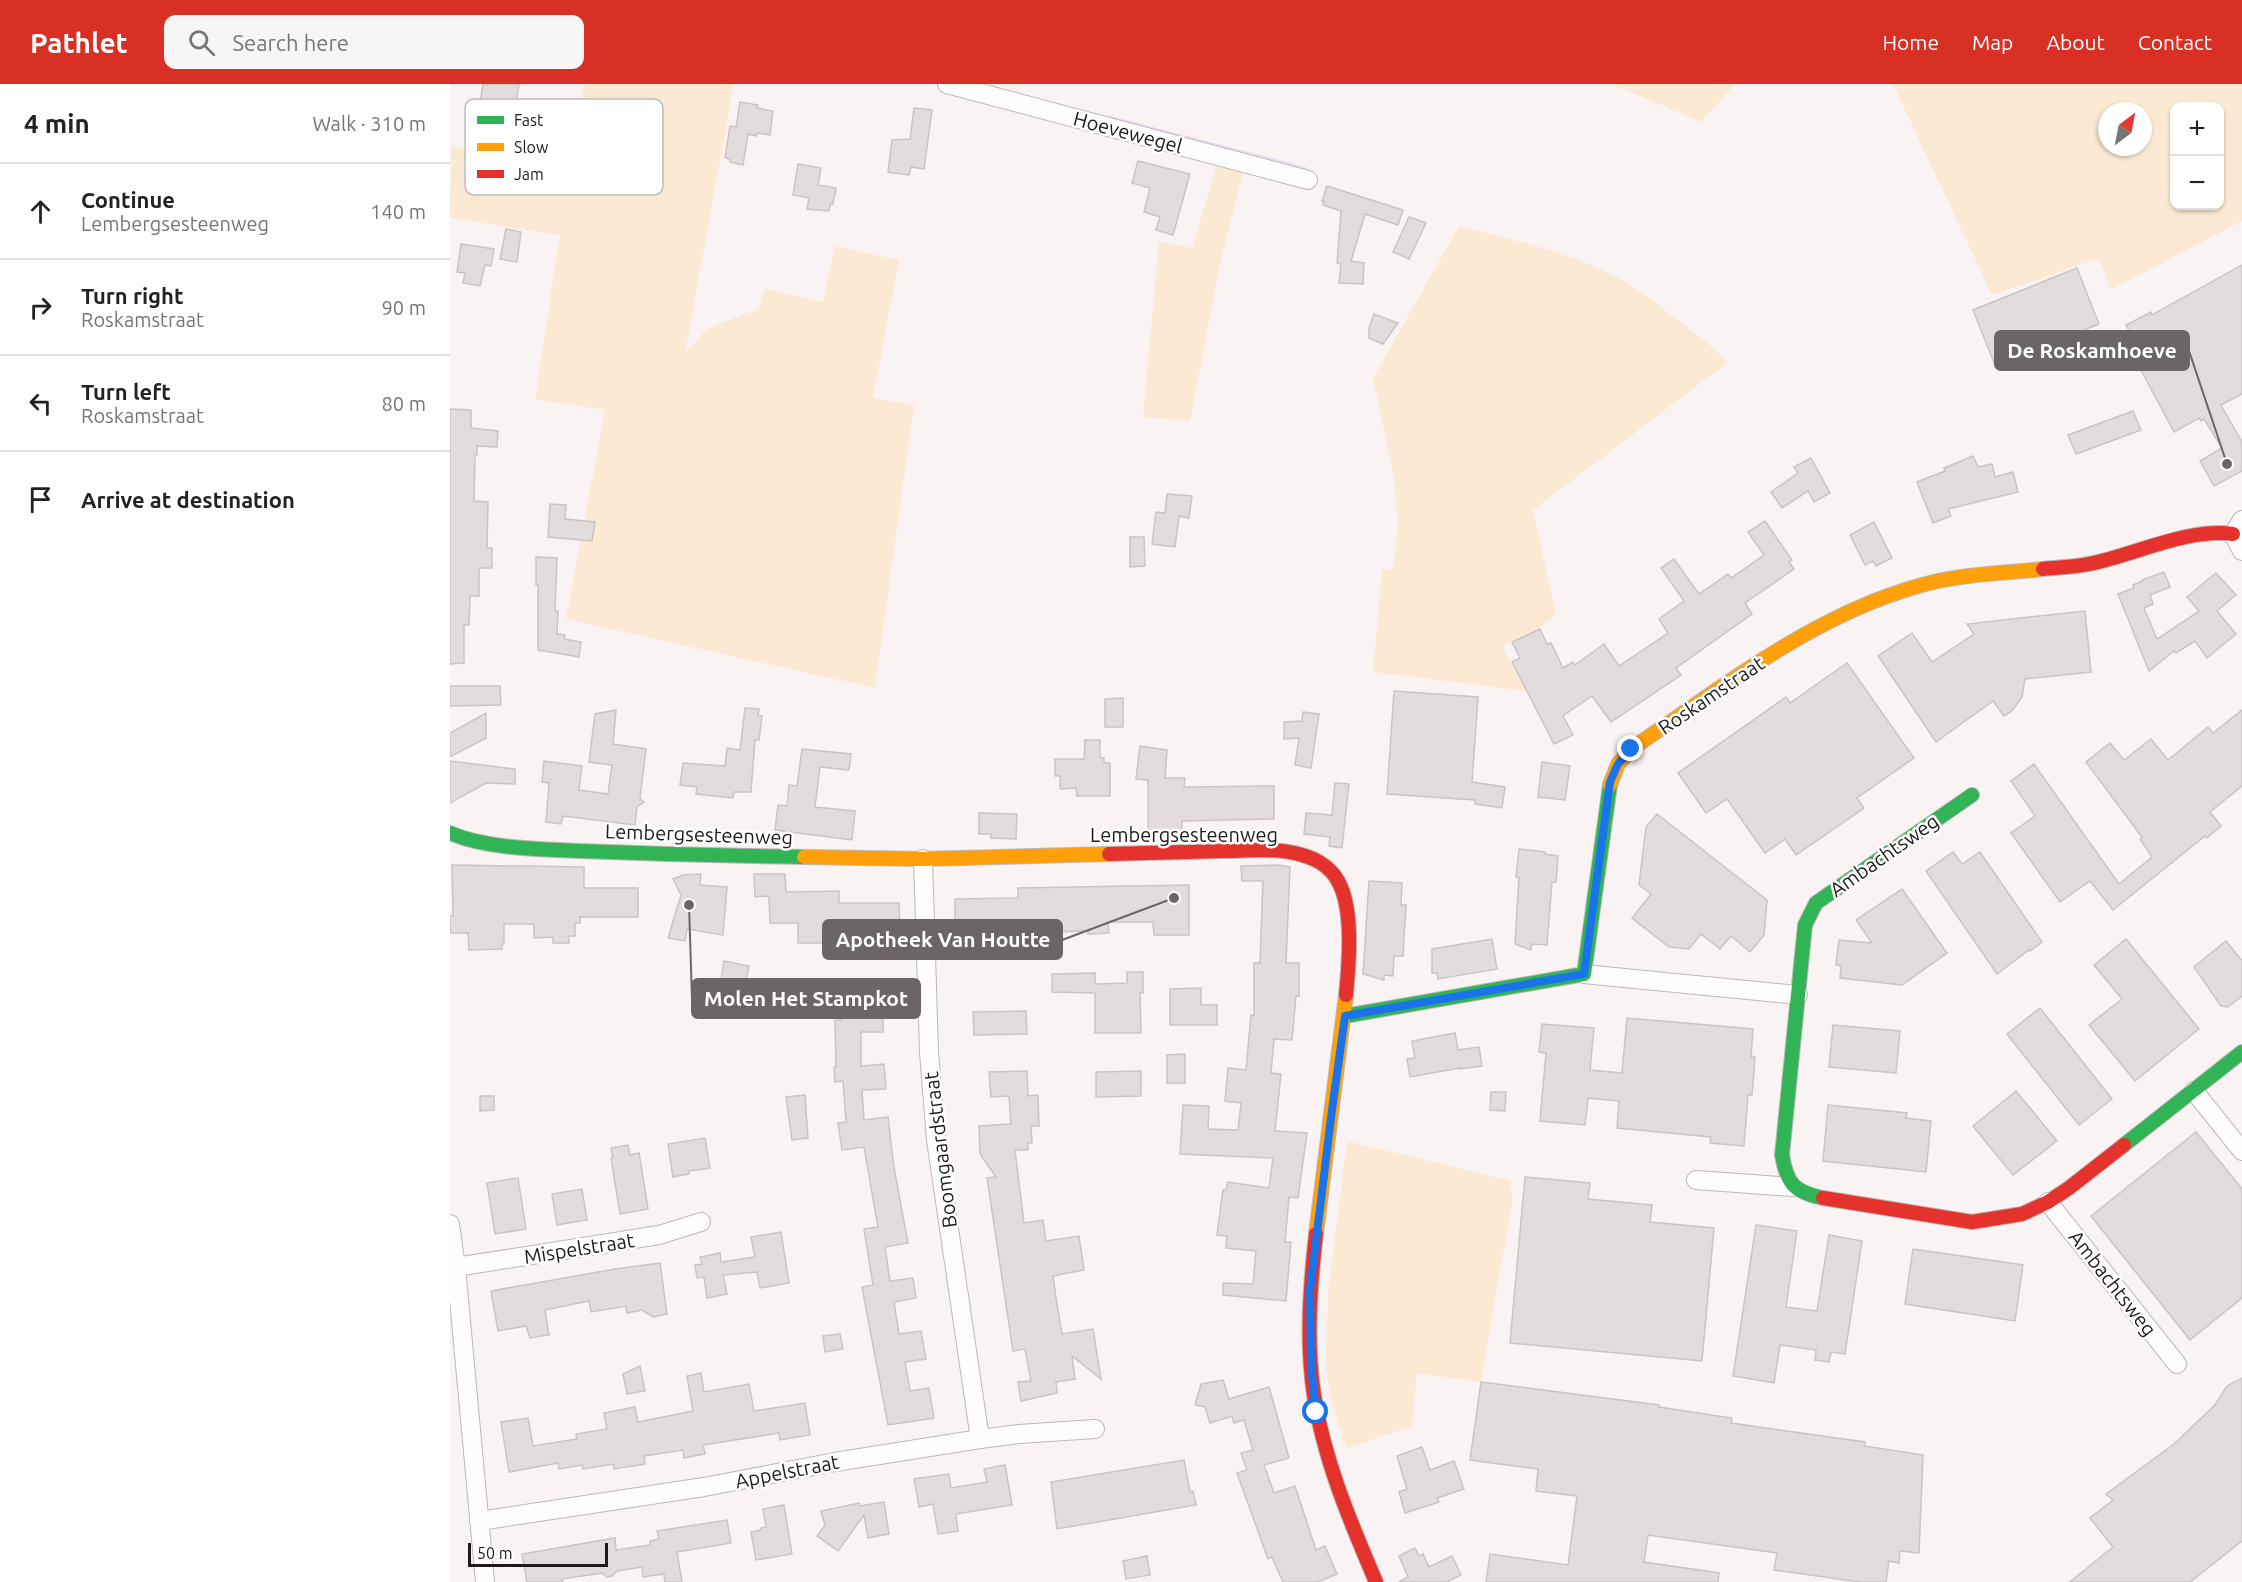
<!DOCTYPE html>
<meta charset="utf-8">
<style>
body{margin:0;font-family:Ubuntu,sans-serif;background:#f6f6f6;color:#222}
.controls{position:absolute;right:18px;top:18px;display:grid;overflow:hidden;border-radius:12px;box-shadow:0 2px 4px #0004}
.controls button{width:54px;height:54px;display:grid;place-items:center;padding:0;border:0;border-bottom:2px solid #e0e0e0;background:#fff;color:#222;font:30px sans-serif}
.compass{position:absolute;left:1648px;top:18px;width:54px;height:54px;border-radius:50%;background:#fff;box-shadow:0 2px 4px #0004;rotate:32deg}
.scale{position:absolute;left:18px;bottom:15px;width:140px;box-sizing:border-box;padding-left:6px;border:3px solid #201919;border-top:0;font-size:16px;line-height:21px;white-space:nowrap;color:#201919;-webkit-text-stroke:4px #fff;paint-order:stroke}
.stop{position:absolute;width:18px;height:18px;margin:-14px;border:4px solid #1a73e8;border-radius:50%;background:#fff}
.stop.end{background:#1a73e8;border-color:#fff;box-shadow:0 2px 6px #0008}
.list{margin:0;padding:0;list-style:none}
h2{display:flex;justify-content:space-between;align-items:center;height:78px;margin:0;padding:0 24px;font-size:26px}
h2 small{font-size:20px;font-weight:400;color:#767676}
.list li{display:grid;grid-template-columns:39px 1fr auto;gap:18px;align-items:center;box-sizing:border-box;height:96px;padding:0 24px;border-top:2px solid #e0e0e0}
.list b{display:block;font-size:22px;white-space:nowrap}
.list p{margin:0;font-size:20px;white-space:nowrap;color:#767676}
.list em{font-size:20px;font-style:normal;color:#767676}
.icon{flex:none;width:33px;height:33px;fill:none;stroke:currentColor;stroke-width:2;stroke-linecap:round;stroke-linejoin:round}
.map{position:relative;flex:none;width:1792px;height:1498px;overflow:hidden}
header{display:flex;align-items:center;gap:36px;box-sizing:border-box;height:84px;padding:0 30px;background:#d93025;color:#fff}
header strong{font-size:28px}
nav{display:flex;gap:33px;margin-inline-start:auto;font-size:21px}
.search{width:420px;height:54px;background:#f6f6f6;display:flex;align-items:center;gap:15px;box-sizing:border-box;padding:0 21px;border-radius:12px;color:#767676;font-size:22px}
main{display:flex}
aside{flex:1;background:#fff}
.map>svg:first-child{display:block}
.green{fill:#fce9d4;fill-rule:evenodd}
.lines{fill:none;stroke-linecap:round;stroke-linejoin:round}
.stream{stroke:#ebddf4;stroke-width:5}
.building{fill:#e3dcdc;stroke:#cbc4c3;stroke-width:1.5}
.street-casing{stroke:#beb7b8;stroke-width:20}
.fast-casing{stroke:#beb7b8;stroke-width:16}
.slow-casing{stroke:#beb7b8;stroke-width:16}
.jam-casing{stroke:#beb7b8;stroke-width:16}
.street{stroke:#fefdfd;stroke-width:18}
.fast{stroke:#30b455;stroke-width:14}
.slow{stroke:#ff9f0a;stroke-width:14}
.jam{stroke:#e5322d;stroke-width:14}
.route{stroke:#1a73e8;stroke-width:8}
.labels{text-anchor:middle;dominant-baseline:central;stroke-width:5;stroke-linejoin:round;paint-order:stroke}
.street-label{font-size:20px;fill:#201919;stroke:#fff}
.key{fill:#fff;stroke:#bcbaba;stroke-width:1.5}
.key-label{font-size:16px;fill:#201919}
.leader{fill:none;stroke:#6c6566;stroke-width:2}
.callout-dot{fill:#6c6566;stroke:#fff;stroke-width:2}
.callout{fill:#6c6566;stroke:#6c6566;stroke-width:2}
.callout-label{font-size:21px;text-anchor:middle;font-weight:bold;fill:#fff}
</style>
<header>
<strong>Pathlet</strong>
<div class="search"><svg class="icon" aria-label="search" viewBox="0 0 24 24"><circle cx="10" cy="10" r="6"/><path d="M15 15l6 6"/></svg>Search here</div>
<nav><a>Home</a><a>Map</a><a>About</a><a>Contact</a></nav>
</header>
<main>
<aside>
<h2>4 min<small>Walk · 310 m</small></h2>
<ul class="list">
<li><svg class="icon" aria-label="ahead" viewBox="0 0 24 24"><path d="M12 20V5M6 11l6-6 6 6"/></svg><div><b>Continue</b><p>Lembergsesteenweg</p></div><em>140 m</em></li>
<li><svg class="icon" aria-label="right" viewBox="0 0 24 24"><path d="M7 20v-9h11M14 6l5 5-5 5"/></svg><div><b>Turn right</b><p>Roskamstraat</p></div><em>90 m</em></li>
<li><svg class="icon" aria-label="left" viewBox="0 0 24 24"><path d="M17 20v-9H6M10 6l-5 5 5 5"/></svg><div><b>Turn left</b><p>Roskamstraat</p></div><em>80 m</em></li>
<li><svg class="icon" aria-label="arrive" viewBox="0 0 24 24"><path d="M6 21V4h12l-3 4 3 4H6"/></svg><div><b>Arrive at destination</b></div></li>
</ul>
</aside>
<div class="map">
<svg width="1792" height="1498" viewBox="0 0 1792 1498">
<rect width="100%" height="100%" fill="#faf3f4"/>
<g class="green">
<path d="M134 0H284L235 269 258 244 308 225 315 205 373 218 385 162 449 176 423 314 464 321 425 604 116 535 155 326 85 315 110 151 0 134 1 62 121 80Z"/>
<path d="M1162 0H1285L1251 38Z"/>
<path d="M1443 0H1792V137L1661 206 1649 174 1542 211ZM1724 22H1770V122H1724ZM1657 27H1693V63H1657Z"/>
<path d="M767 81 793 89 770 180 740 337 693 333 709 157 742 164Z"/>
<path d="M1009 142C1061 156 1117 167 1165 192 1190 205 1211 223 1233 240 1248 252 1265 263 1277 279L1083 426 1106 531 1089 544 1062 557 1052 563 1076 607 923 588 932 484 943 486 948 442 944 394 923 294Z"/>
<path d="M897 1057 1061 1097 1062 1118 1031 1298 967 1289 962 1342 897 1364 881 1316 876 1284 878 1211Z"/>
</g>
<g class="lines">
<path class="stream" d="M659 34 854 85"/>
</g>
<g class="building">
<path d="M33 0H69L62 44 46 42 44 53 25 50Z"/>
<path d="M290 18 308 21 307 24 323 27 320 51 307 49 306 52 298 50 293 81 280 78V75L275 74 280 42 286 43Z"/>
<path d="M464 24 482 26 474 85 461 83 459 91 438 88 442 56 460 55Z"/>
<path d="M688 77 740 90 723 151 706 146 710 133 694 128 700 104 682 99Z"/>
<path d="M348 80 371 84 368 101 386 104 383 120 381 119 379 127 357 125 359 114 343 111Z"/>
<path d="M877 102 953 126 948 141 915 130 901 177 914 179 913 200 889 199 891 180 887 179 891 127 873 121 874 117H872Z"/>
<path d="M959 133 976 139 959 175 943 168Z"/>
<path d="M56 145 71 148 67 178 50 175Z"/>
<path d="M11 160 44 165 41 182 35 181 30 202 13 199 15 189 7 188Z"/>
<path d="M1792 181V310L1771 321 1792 358V387L1764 402 1750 377 1772 364 1754 335 1751 337 1749 334 1724 348 1691 286 1698 282 1676 241 1701 228 1702 231Z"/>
<path d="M1627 184 1649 240 1545 281 1523 226Z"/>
<path d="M924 230 948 239 933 260 919 254V244Z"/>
<path d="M0 325 21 326V344L48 347 47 363 27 362V371H25L24 417 38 418 37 464H42V484H29V512H20L19 541H14V579L0 580Z"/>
<path d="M1683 327 1691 346 1626 370 1618 351Z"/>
<path d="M1523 372 1528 383 1542 380 1545 393 1563 388 1568 408 1498 425 1501 432 1483 439 1467 398 1495 387 1494 384Z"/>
<path d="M1361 374 1380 409 1364 418 1358 407 1332 424 1321 408 1348 389 1344 383Z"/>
<path d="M717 410 742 412 739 434 729 432 725 463 702 460 706 428 715 429Z"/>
<path d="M100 420 116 421 115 435 145 438 142 457 98 453Z"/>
<path d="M1315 437 1342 476 1339 478 1344 485 1295 519 1302 530 1226 584 1231 591 1161 638 1142 612 1113 632 1123 651 1104 660 1062 578 1070 574 1062 558 1090 545 1097 560 1101 559 1113 584 1123 578 1125 581 1154 560 1169 582 1218 549 1209 535 1234 517 1211 484 1224 475 1249 510 1278 490 1281 494 1314 471 1298 448Z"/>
<path d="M1424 438 1442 474 1426 482 1423 477 1415 481 1400 451Z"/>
<path d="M680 453H694L695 482 680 483Z"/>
<path d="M86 473 107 474 105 527H108L107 550 115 551 114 555 131 558 129 573 88 566V501H86Z"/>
<path d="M1714 488 1720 503 1700 511 1703 520 1694 524 1707 555 1749 527 1737 513 1766 489 1786 511 1767 527 1786 550 1757 574 1745 557 1726 569 1724 567 1699 587 1668 510 1684 504 1683 501 1693 497 1692 496Z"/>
<path d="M1635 527 1641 588 1575 595 1572 613 1562 627 1554 632 1543 617 1486 658 1428 572 1462 549 1482 578 1524 550 1517 540Z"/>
<path d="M1397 579 1464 674 1407 714 1414 724 1346 771 1335 755 1315 769 1277 715 1256 729 1228 689 1336 613 1340 619Z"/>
<path d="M0 602H50L51 621 0 622Z"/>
<path d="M944 607 1028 613 1022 698 1055 703 1052 724 1025 720V716L937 710Z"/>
<path d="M673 614V643H655V615Z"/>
<path d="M295 624 309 625 308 631 312 632 309 656H305L301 708H284L283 714 246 710 247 703 230 701 233 679 275 682 277 664 290 666Z"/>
<path d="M166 626 163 660 196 665 190 714 194 718 187 723 185 741 113 732 111 740 96 738 99 699 92 698 94 677 132 682 129 706 158 710 162 681 139 678 145 630Z"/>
<path d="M1792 626V702L1760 728 1771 742 1757 754 1755 752 1663 826 1640 797 1610 818 1561 749 1585 732 1561 697 1584 680 1669 800 1702 773 1690 755 1692 753 1636 678 1660 659 1674 676 1701 655 1718 676 1758 643 1763 649Z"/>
<path d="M853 628 869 630 861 684 845 681 849 654 834 655V638L852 637Z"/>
<path d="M36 629V654L0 673V649Z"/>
<path d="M635 656H650V674H654V679H660V712H627L626 704 610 705V692H605V675H634Z"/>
<path d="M690 662 717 666 715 694H735L734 703 824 702V735L732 737V747H698V696L686 695Z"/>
<path d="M352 665 401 670 399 686 370 683 365 723 405 727 402 756 325 746 328 721 337 722 339 701 347 702Z"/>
<path d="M0 677 65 685V700L36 699 0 719Z"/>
<path d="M1092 678 1120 682 1115 716 1088 713Z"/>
<path d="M885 699 899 700 892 764 879 762 880 753 854 750 856 729 882 731Z"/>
<path d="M529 729 567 730 566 755 541 754V750H529Z"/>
<path d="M1207 730 1317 816 1314 851 1300 868 1281 852 1270 865 1251 850 1239 865 1219 863 1182 834 1201 810 1189 801 1196 743Z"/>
<path d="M1069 765 1095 768V770L1108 772 1106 798H1102L1097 861 1082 860 1081 866 1065 860 1069 793H1066Z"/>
<path d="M1503 768 1512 780 1530 768 1592 858 1580 867 1579 866 1547 890 1476 787Z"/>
<path d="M2 781 134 783V804H188V833H130V839H125V852H119V859H103V853L84 854V840H54V860H52V865L19 866 18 849H0V832H3Z"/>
<path d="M828 781 840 783 836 879H849V912H846L842 956 824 955 821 989 831 990 825 1047 857 1049 848 1114 839 1113 835 1158H841L836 1217 773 1211V1199L803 1200 806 1167 776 1164 777 1152 767 1151 773 1106H776L778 1098 819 1104 823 1074 730 1070 733 1021 759 1022 758 1045 788 1046 791 1019 775 1017 778 984 796 986 801 931H804V879H810L813 797H792L791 782Z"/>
<path d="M251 790 250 801 277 803 273 851 237 845 235 857 218 854 231 811 223 795 233 791Z"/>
<path d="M304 790H335L336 808 389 807V819H449L450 846H424V875H400L398 874 397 863H385V859H348V839H320L319 812 305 813Z"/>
<path d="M919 797 952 799 951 821H956L953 872H944L943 892 934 891V896L913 890Z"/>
<path d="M739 801V851H704L703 838H658L659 849 638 850V847L570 849V862L517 864 516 843H505V815L568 814V804Z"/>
<path d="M1452 805 1497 869 1452 901 1390 894 1391 882 1386 881 1389 856 1422 859 1406 836Z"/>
<path d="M1042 855 1047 885 988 895 987 889H982V865Z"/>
<path d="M1676 855 1749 945 1685 997 1639 941 1672 915 1644 881Z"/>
<path d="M1776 857 1792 877V912L1778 923 1771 922 1744 883Z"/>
<path d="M274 877 299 882 295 902 271 896Z"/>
<path d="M677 888H693V909H690L691 949H645V909L602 908V890L645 889V900L677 899Z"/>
<path d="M751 904V921H767V941H720V905Z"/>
<path d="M433 924V948H411V982L434 980 436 1005 412 1006 414 1036 438 1033 444 1084 458 1159 435 1163 440 1197 463 1194 466 1214 444 1218 449 1250 471 1247 476 1275 455 1278 460 1307 479 1304 484 1334 438 1341 412 1203 423 1201 414 1145 428 1143 414 1063 392 1066 388 1039 396 1038 393 997 385 998 384 983H386L385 936H391V925Z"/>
<path d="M1590 924 1662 1015 1629 1041 1557 950Z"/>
<path d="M576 927 577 950 524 951 523 928Z"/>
<path d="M1177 934 1303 945 1301 973H1305L1302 1011H1298L1294 1062 1260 1059 1261 1053 1167 1044 1169 1017 1138 1014 1135 1041 1090 1037 1096 969 1089 968 1092 940 1144 944 1140 986 1172 989Z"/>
<path d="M1383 941 1450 947 1446 989 1379 983Z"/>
<path d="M1005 949 1008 966 1029 963 1032 982 1010 985V984L960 993 957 975 965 974 962 957Z"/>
<path d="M735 970V999H717V971Z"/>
<path d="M577 987 578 1012 588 1011 589 1042H581L582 1059H578V1066H565L574 1139 593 1136 596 1157 629 1152 634 1186 603 1192 606 1214 612 1250 643 1245 651 1295 622 1272 625 1295 606 1298 607 1309 571 1317 568 1298 581 1297 575 1265 563 1267 537 1094 546 1093 530 1070 529 1042 561 1040 559 1012 541 1013 539 988Z"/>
<path d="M691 987V1012L646 1013V988Z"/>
<path d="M1566 1007 1607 1057 1563 1091 1523 1042Z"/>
<path d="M1041 1008H1056L1055 1027 1040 1026Z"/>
<path d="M355 1011 358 1054 342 1056 336 1013Z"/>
<path d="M30 1012H44V1026L30 1027Z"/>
<path d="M1378 1021 1457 1029 1456 1034 1481 1037 1476 1088 1373 1077Z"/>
<path d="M1746 1048 1792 1105V1214L1740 1256 1641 1132Z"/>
<path d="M255 1054 260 1084 239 1087V1090L223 1093 218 1060Z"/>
<path d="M178 1061 180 1071 189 1069 198 1125 170 1130 161 1074H163L161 1064Z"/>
<path d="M1075 1093 1140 1099 1138 1115 1202 1121 1200 1138 1264 1144 1252 1277 1060 1259Z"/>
<path d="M68 1094 76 1145 45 1150 37 1099Z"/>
<path d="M132 1105 137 1136 107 1141 102 1110Z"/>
<path d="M1306 1141 1347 1147 1336 1223 1367 1227 1379 1151 1412 1157 1395 1270 1381 1268 1379 1278 1365 1276 1366 1266 1330 1261 1324 1299 1283 1292Z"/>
<path d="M331 1148 339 1199 310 1204 307 1188 273 1191 277 1210 257 1214 254 1193 247 1194 245 1181 252 1180 250 1173 270 1169 271 1178 305 1173 301 1153Z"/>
<path d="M1463 1165 1573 1181 1565 1237 1455 1220Z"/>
<path d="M210 1179 217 1230 203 1233 192 1226 177 1229 176 1222 141 1228 139 1217 95 1226 99 1251 80 1254 76 1242 48 1247 41 1207 165 1185Z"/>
<path d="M390 1250 393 1265 375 1268 373 1252Z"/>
<path d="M190 1282 195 1307 177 1310 173 1290Z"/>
<path d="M251 1289 254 1308 299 1300 304 1327 355 1319 360 1351 330 1356 329 1349 253 1361 255 1370 234 1374 233 1366 194 1372 195 1380 164 1385 163 1380 133 1385 132 1381 109 1385 108 1379 59 1388 51 1338 78 1334 83 1362 127 1355 126 1350 157 1345 154 1329 185 1323 188 1338 243 1327 237 1292Z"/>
<path d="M1792 1294V1457L1740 1498H1620L1663 1463 1640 1434 1663 1416 1656 1410 1724 1360 1765 1321 1777 1302Z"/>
<path d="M773 1296 779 1315 819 1303 839 1374 814 1381 824 1409 845 1402 866 1466 875 1462 887 1490 868 1498H833L822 1473 818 1475 787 1389 797 1386 791 1369 803 1366 794 1336 784 1339 782 1332 760 1339 755 1323 745 1321 751 1300Z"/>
<path d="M1031 1298 1209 1321V1323L1282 1334 1281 1339 1415 1358 1414 1362 1473 1371 1469 1469 1450 1467 1449 1479 1439 1477 1436 1498H1410L1324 1486 1327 1469 1198 1451 1194 1478 1269 1489 1268 1498H1036L1040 1470 1118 1481 1127 1412 1086 1407 1088 1385 1020 1376Z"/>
<path d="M972 1363 980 1386 1004 1377 1014 1405 987 1414 989 1418 955 1429 949 1408 957 1405 947 1372Z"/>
<path d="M734 1376 740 1408 743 1407 746 1421 607 1445 601 1398Z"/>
<path d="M555 1381 562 1421 506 1430 508 1447 488 1450 483 1420 469 1423 464 1395 499 1390 501 1404 537 1398 534 1385Z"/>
<path d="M434 1418 439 1450 418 1454 414 1431 388 1467 367 1452 375 1441 371 1427 409 1419 410 1422Z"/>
<path d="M334 1421 342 1470 306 1476 301 1448 311 1446V1444L316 1443 313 1425Z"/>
<path d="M277 1436 281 1459 227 1468 232 1498H215L214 1490 193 1493 192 1483 167 1487 162 1492 157 1493 152 1489 112 1495 113 1498H77L72 1470 165 1454 166 1466 200 1461V1457L209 1455 207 1447Z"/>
<path d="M965 1464 969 1472 973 1470 979 1483 1002 1472 1011 1491 997 1498H949L958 1493 949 1472Z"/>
<path d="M697 1472 700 1491 676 1495 673 1477Z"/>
</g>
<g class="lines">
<defs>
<g id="street">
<path d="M497 0 858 96"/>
<path d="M1792 436 1783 450 1792 467"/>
<path d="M473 775 479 968 486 1056 530 1355"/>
<path d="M1134 890 1348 911"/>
<path d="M1744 1007 1792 1067"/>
<path d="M1246 1096 1342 1103"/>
<path d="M1598 1118 1727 1280"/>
<path d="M0 1140 6 1183 35 1498"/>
<path d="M6 1183 209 1151 251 1138"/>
<path d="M29 1437 254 1403 385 1378 530 1355 569 1350 645 1345"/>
</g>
<g id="fast">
<path d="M0 749C37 765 90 765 130 767 205 770 279 772 354 773"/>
<path d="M895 932 1134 890 1160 701"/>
<path d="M1674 1061 1792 968"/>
<path d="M1373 1114C1344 1108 1337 1100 1332 1071L1355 841 1366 819 1522 711"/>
</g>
<g id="slow">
<path d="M1160 701 1168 680 1181 665C1278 600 1373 523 1488 497 1522 489 1559 489 1593 485"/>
<path d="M354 773 473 775 659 770"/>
<path d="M866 1150 896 911"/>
</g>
<g id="jam">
<path d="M1593 485C1611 483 1631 483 1648 478 1690 468 1741 444 1783 450"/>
<path d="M659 770C698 769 736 768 774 767 800 767 827 763 852 771 867 775 881 784 888 797 904 825 899 880 896 911"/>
<path d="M1373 1114 1522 1138 1572 1130 1598 1118 1619 1104 1674 1061"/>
<path d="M866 1150C860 1203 856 1258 864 1311 874 1376 900 1437 926 1498"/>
</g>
</defs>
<use href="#street" class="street-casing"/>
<use href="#fast" class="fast-casing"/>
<use href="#slow" class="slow-casing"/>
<use href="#jam" class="jam-casing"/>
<use href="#street" class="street"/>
<use href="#fast" class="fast"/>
<use href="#slow" class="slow"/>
<use href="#jam" class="jam"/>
</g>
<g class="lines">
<path class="route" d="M866 1328 861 1281 860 1206 882 1026 895 932 1134 890 1160 698 1168 680 1181 665"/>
</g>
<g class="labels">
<g class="street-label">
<text transform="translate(678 48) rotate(15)">Hoevewegel</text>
<text transform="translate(1261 611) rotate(-34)">Roskamstraat</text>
<text transform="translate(249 750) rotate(2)">Lembergsesteenweg</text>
<text x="734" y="750">Lembergsesteenweg</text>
<text transform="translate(1434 771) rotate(-35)">Ambachtsweg</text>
<text transform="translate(490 1066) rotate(-97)">Boomgaardstraat</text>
<text transform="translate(129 1164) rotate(-9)">Mispelstraat</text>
<text transform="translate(1663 1199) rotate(52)">Ambachtsweg</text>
<text transform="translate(337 1387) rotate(-11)">Appelstraat</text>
</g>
</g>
<rect x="15" y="15" width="198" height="96" rx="9" class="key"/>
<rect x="27" y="32" width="27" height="8" fill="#30b455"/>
<rect x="27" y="59" width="27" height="8" fill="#ff9f0a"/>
<rect x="27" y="86" width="27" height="8" fill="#e5322d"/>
<g class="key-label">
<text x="64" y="42">Fast</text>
<text x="64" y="69">Slow</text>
<text x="64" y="96">Jam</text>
</g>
<path class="leader" d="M1777 380L1739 267M724 814L612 856M239 821L242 915"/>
<g class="callout-dot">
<circle cx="1777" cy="380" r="6"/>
<circle cx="724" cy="814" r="6"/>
<circle cx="239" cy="821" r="6"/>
</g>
<g class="callout">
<rect x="1545" y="247" width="194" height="39" rx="6"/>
<rect x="373" y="836" width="239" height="39" rx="6"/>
<rect x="242" y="895" width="228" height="39" rx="6"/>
</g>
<g class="callout-label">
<text x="1642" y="274">De Roskamhoeve</text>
<text x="493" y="863">Apotheek Van Houtte</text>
<text x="356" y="922">Molen Het Stampkot</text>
</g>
</svg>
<div class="controls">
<button>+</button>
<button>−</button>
</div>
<svg class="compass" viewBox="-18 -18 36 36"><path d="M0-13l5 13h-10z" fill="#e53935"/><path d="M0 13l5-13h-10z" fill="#767676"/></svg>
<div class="scale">50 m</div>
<div class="stop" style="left:866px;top:1328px"></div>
<div class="stop end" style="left:1181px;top:665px"></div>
</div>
</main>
